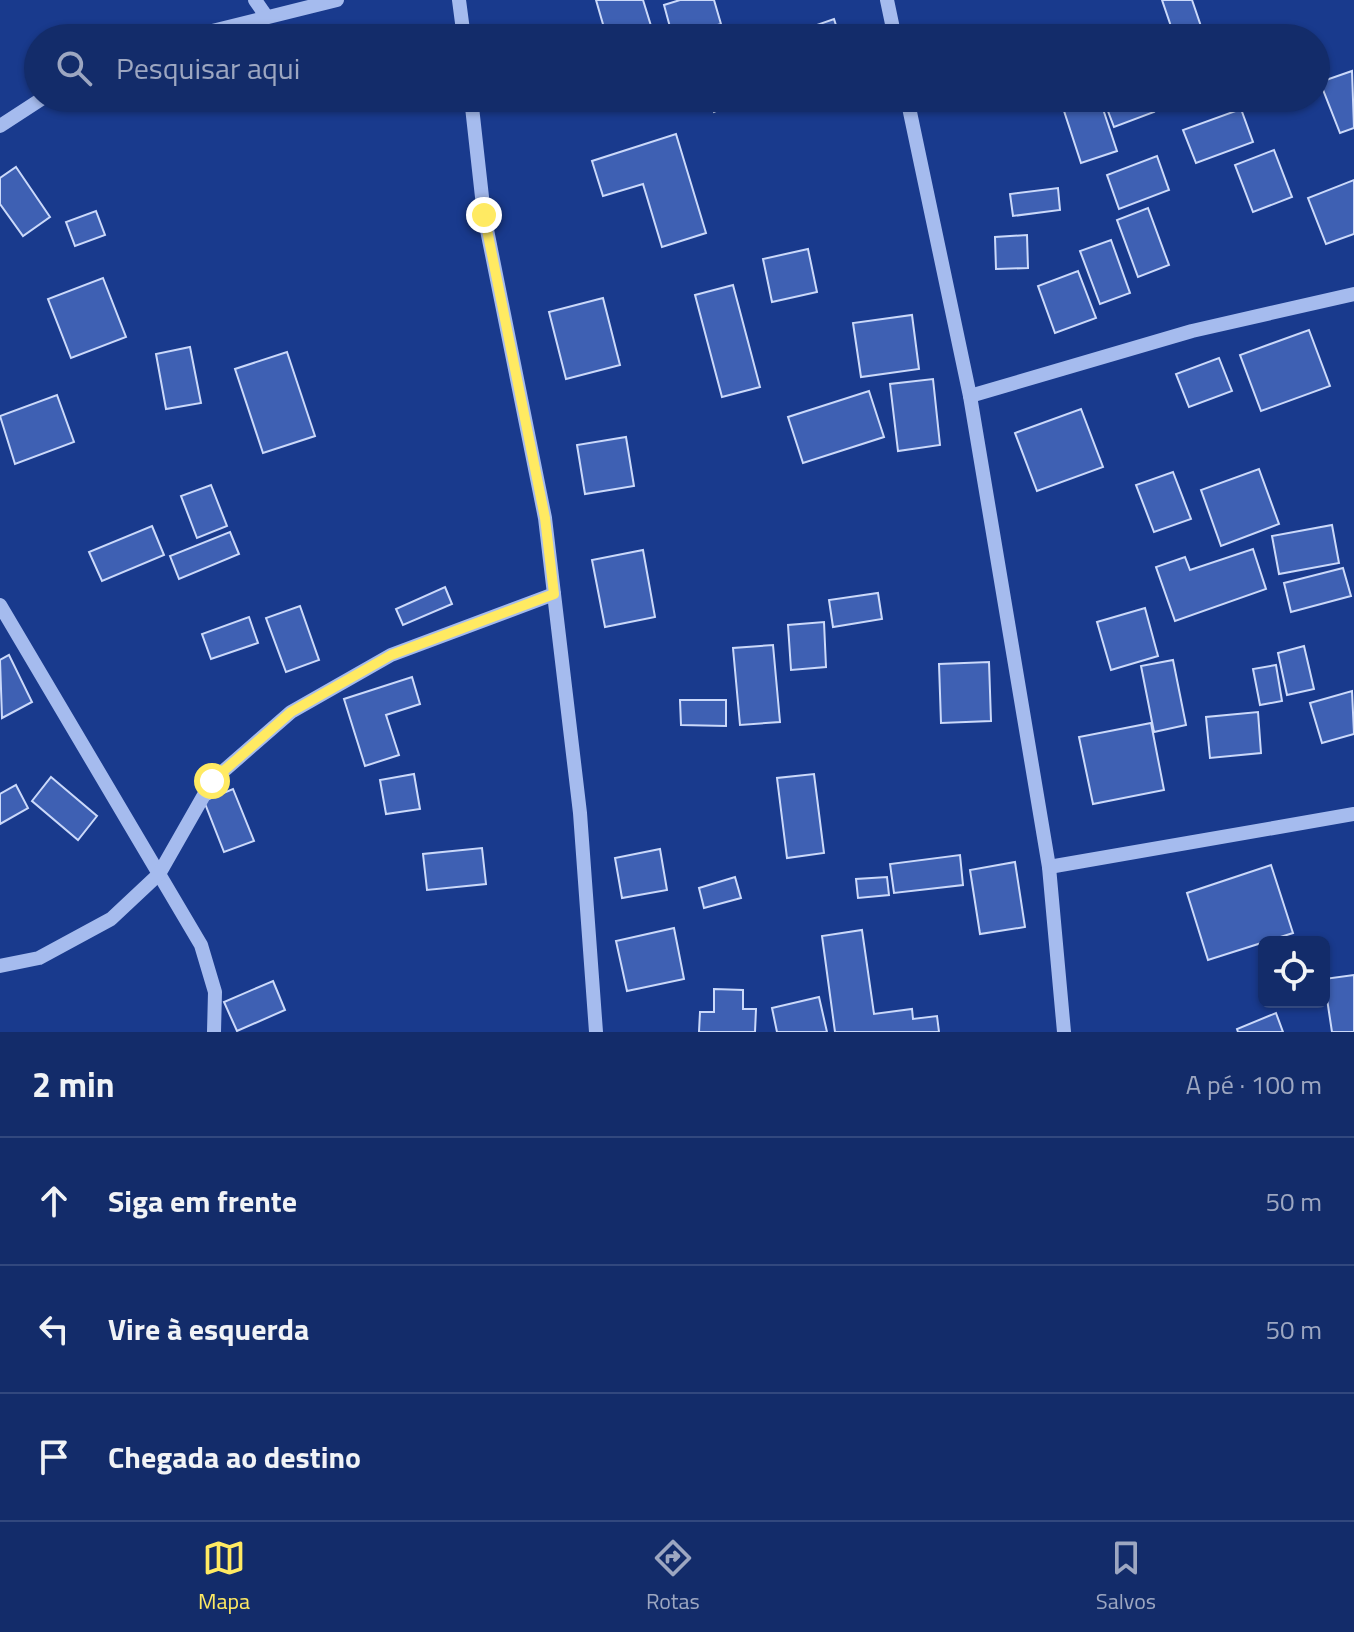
<!DOCTYPE html>
<html lang="pt">
<meta charset="utf-8">
<style>
body{margin:0;font-family:"Titillium Web",sans-serif;background:#203872;color:#f1f3f6}
.controls{position:absolute;right:24px;bottom:24px;display:grid;overflow:hidden;border-radius:12px;box-shadow:0 2px 6px #0004}
.controls button{width:72px;height:72px;display:grid;place-items:center;padding:0;border:0;border-bottom:2px solid #32487e;background:#132c6a;color:#f1f3f6;font:40px sans-serif}
.stop{position:absolute;width:24px;height:24px;margin:-18px;border:6px solid #ffea62;border-radius:50%;background:#fff}
.stop.end{background:#ffea62;border-color:#fff;box-shadow:0 2px 8px #0008}
.list{margin:0;padding:0;list-style:none}
h2{display:flex;justify-content:space-between;align-items:center;height:104px;margin:0;padding:0 32px;font-size:34px}
h2 small{font-size:26px;font-weight:400;color:#9da7c1}
.list li{display:grid;grid-template-columns:52px 1fr auto;gap:24px;align-items:center;box-sizing:border-box;height:128px;padding:0 32px;border-top:2px solid #32487e}
.list b{display:block;font-size:30px;white-space:nowrap}
.list em{font-size:26px;font-style:normal;color:#9da7c1}
.icon{flex:none;width:44px;height:44px;fill:none;stroke:currentColor;stroke-width:2;stroke-linecap:round;stroke-linejoin:round}
.map{position:relative;flex:none;width:1354px;height:1032px;overflow:hidden}
.search{position:absolute;background:#132c6a;box-shadow:0 2px 6px #0004;left:24px;right:24px;top:24px;height:88px;display:flex;align-items:center;gap:20px;box-sizing:border-box;padding:0 28px;border-radius:44px;color:#9da7c1;font-size:30px}
.sheet{height:488px;background:#132c6a}
nav{display:flex;justify-content:space-around;align-items:center;box-sizing:border-box;height:112px;border-top:2px solid #32487e;background:#132c6a;font-size:22px;color:#9da7c1}
nav a{display:grid;justify-items:center;gap:4px}
nav .on{color:#ffea62}
.map>svg:first-child{display:block}
.building{fill:#3e60b3;stroke:#cbd9fa;stroke-width:2}
.lines{fill:none;stroke-linecap:round;stroke-linejoin:round}
.minor{stroke:#a5bbee;stroke-width:14}
.route{stroke:#ffea62;stroke-width:10}
</style>
<div class="map">
<svg width="1354" height="1032" viewBox="0 0 1354 1032">
<rect width="100%" height="100%" fill="#193a8d"/>
<g class="building">
<path d="M596 0H643L652 29 622 38H607Z"/>
<path d="M680 0H714L721 24 673 38 664 5Z"/>
<path d="M1162 0H1192L1205 38H1175Z"/>
<path d="M834 19 840 38H789L788 35Z"/>
<path d="M1352 71 1354 128 1340 133 1320 82Z"/>
<path d="M708 98H740L741 100 714 112Z"/>
<path d="M1103 98H1149L1154 112 1114 127Z"/>
<path d="M1100 100 1117 151 1081 163 1064 111Z"/>
<path d="M1241 109 1253 142 1196 163 1183 130Z"/>
<path d="M676 134 706 233 662 247 643 184 603 196 592 161Z"/>
<path d="M1274 150 1292 197 1253 212 1235 165Z"/>
<path d="M1157 156 1169 190 1119 209 1107 175Z"/>
<path d="M16 167 50 217 23 236 0 204V178Z"/>
<path d="M1354 180V234L1326 244 1308 198Z"/>
<path d="M1058 188 1060 210 1013 216 1010 194Z"/>
<path d="M1148 208 1169 265 1138 277 1117 220Z"/>
<path d="M96 211 105 235 75 246 66 222Z"/>
<path d="M1027 235 1028 268 996 269 995 237Z"/>
<path d="M1111 240 1130 293 1100 304 1080 251Z"/>
<path d="M808 249 817 292 772 302 763 259Z"/>
<path d="M1078 271 1096 318 1055 333 1038 286Z"/>
<path d="M103 278 126 337 71 358 48 299Z"/>
<path d="M733 285 760 387 722 397 695 295Z"/>
<path d="M603 298 620 365 566 379 549 312Z"/>
<path d="M912 315 919 369 861 377 853 323Z"/>
<path d="M1309 330 1330 386 1261 411 1240 355Z"/>
<path d="M190 347 201 403 166 409 156 354Z"/>
<path d="M287 352 315 436 263 453 235 369Z"/>
<path d="M1219 358 1232 391 1189 407 1176 374Z"/>
<path d="M933 379 940 445 898 451 890 384Z"/>
<path d="M869 391 884 437 803 463 788 417Z"/>
<path d="M57 395 74 442 15 464 0 416Z"/>
<path d="M1081 409 1103 467 1037 491 1015 433Z"/>
<path d="M626 437 634 486 585 494 577 445Z"/>
<path d="M1259 469 1279 524 1221 546 1201 490Z"/>
<path d="M1173 472 1191 519 1154 532 1136 485Z"/>
<path d="M211 485 227 526 197 538 181 496Z"/>
<path d="M1332 525 1339 563 1279 574 1272 536Z"/>
<path d="M152 526 164 555 102 581 89 552Z"/>
<path d="M230 532 239 554 179 579 170 556Z"/>
<path d="M1253 549 1266 589 1175 621 1156 567 1185 557 1190 570Z"/>
<path d="M643 550 655 617 605 627 592 560Z"/>
<path d="M1343 568 1351 596 1291 612 1284 583Z"/>
<path d="M445 587 452 604 403 625 396 609Z"/>
<path d="M878 593 882 619 833 627 829 600Z"/>
<path d="M300 606 319 660 286 672 266 618Z"/>
<path d="M1145 608 1158 656 1111 670 1097 622Z"/>
<path d="M249 617 258 643 211 659 202 634Z"/>
<path d="M824 622 826 667 791 670 788 625Z"/>
<path d="M773 645 780 722 740 725 733 648Z"/>
<path d="M1304 646 1314 689 1287 695 1278 653Z"/>
<path d="M9 655 32 702 2 718 0 660Z"/>
<path d="M1173 660 1186 725 1154 732 1141 666Z"/>
<path d="M989 662 991 721 941 723 939 664Z"/>
<path d="M1276 665 1282 701 1260 705 1253 669Z"/>
<path d="M412 677 420 704 386 715 399 755 365 766 344 699Z"/>
<path d="M1352 691 1354 734 1322 743 1310 703Z"/>
<path d="M680 700H726V726L681 725Z"/>
<path d="M1258 712 1261 753 1210 758 1206 717Z"/>
<path d="M1151 723 1164 790 1093 804 1079 737Z"/>
<path d="M414 774 420 809 386 814 380 780Z"/>
<path d="M814 774 824 853 787 858 777 778Z"/>
<path d="M51 777 97 816 78 840 32 801Z"/>
<path d="M16 785 28 808 0 824V794Z"/>
<path d="M233 789 254 841 224 852 204 801Z"/>
<path d="M482 848 486 884 427 890 423 854Z"/>
<path d="M660 849 667 890 622 898 615 858Z"/>
<path d="M960 855 963 885 894 893 890 864Z"/>
<path d="M1015 862 1025 927 980 934 970 870Z"/>
<path d="M1271 865 1293 933 1208 960 1187 893Z"/>
<path d="M735 877 741 898 704 908 699 888Z"/>
<path d="M887 877 889 895 858 898 856 879Z"/>
<path d="M674 928 684 979 627 991 616 941Z"/>
<path d="M862 930 874 1014 912 1009 913 1019 937 1016 939 1032H835L822 936Z"/>
<path d="M1354 975V1032H1332L1324 979Z"/>
<path d="M273 981 285 1010 237 1031 224 1002Z"/>
<path d="M714 989 743 990V1009H756L755 1032H699L700 1012H714Z"/>
<path d="M819 997 827 1032H777L772 1008Z"/>
<path d="M1276 1013 1283 1032H1238L1237 1029Z"/>
</g>
<g class="lines">
<g class="minor">
<path d="M255 0 266 16"/>
<path d="M459 0 464 38"/>
<path d="M887 0 895 38"/>
<path d="M184 38 337 0"/>
<path d="M471 98 484 215 545 518 580 813 596 1032"/>
<path d="M907 98 970 396 1049 867 1064 1032"/>
<path d="M0 126 43 98"/>
<path d="M970 396 1192 331 1354 294"/>
<path d="M0 605 201 945 215 992 214 1032"/>
<path d="M1049 867 1354 814"/>
<path d="M0 966 39 958 111 919 159 874 212 781 291 712 391 655 554 594"/>
</g>
</g>
<g class="lines">
<path class="route" d="M212 781 291 712 391 655 554 594 545 518 484 215"/>
</g>
</svg>
<div class="controls">
<button><svg class="icon" aria-label="locate" viewBox="0 0 24 24"><circle cx="12" cy="12" r="6"/><path d="M12 2v4M12 18v4M2 12h4M18 12h4"/></svg></button>
</div>
<div class="stop" style="left:212px;top:781px"></div>
<div class="stop end" style="left:484px;top:215px"></div>
<div class="search"><svg class="icon" aria-label="search" viewBox="0 0 24 24"><circle cx="10" cy="10" r="6"/><path d="M15 15l6 6"/></svg>Pesquisar aqui</div>
</div>
<section class="sheet">
<h2>2 min<small>A pé · 100 m</small></h2>
<ul class="list">
<li><svg class="icon" aria-label="ahead" viewBox="0 0 24 24"><path d="M12 20V5M6 11l6-6 6 6"/></svg><div><b>Siga em frente</b></div><em>50 m</em></li>
<li><svg class="icon" aria-label="left" viewBox="0 0 24 24"><path d="M17 20v-9H6M10 6l-5 5 5 5"/></svg><div><b>Vire à esquerda</b></div><em>50 m</em></li>
<li><svg class="icon" aria-label="arrive" viewBox="0 0 24 24"><path d="M6 21V4h12l-3 4 3 4H6"/></svg><div><b>Chegada ao destino</b></div></li>
</ul>
</section>
<nav>
<a class="on"><svg class="icon" aria-label="map" viewBox="0 0 24 24"><path d="M3 6l6-2 6 2 6-2v14l-6 2-6-2-6 2zM9 4v14M15 6v14"/></svg>Mapa</a>
<a><svg class="icon" aria-label="directions" viewBox="0 0 24 24"><path d="M12 3l9 9-9 9-9-9zM9 14v-3h6M13 9l2 2-2 2"/></svg>Rotas</a>
<a><svg class="icon" aria-label="saved" viewBox="0 0 24 24"><path d="M7 4h10v16l-5-4-5 4z"/></svg>Salvos</a>
</nav>
